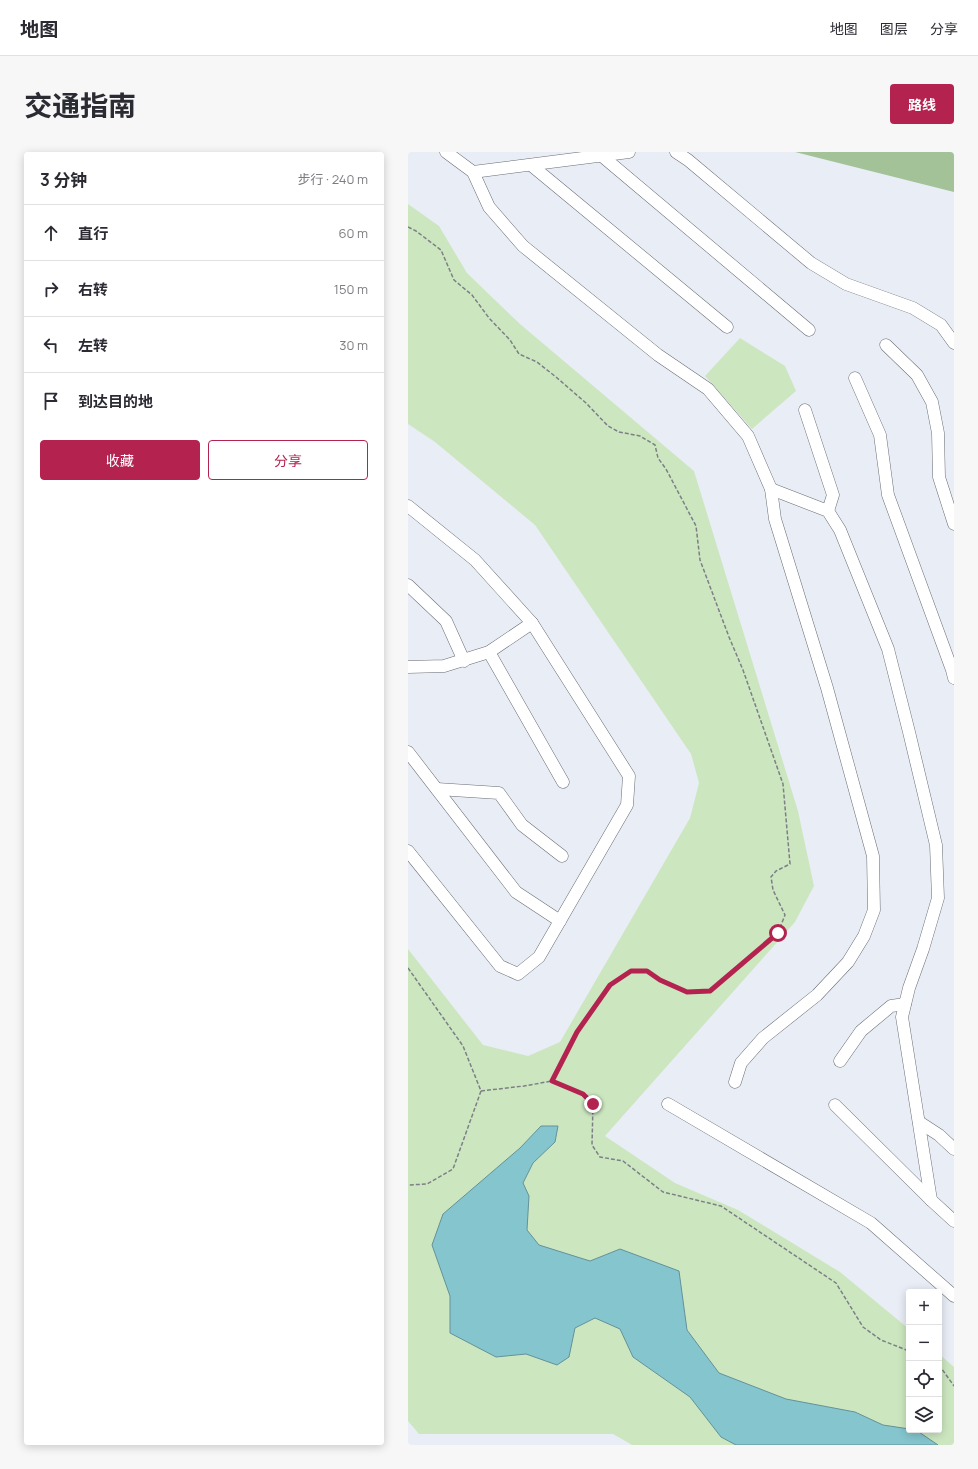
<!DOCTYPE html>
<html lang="zh">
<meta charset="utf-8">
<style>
body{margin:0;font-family:Manrope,"Noto Sans SC",sans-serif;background:#f7f7f7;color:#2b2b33}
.controls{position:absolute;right:12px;bottom:12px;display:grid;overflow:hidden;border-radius:4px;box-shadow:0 2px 10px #0003}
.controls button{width:36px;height:36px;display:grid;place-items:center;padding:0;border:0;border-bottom:1px solid #e1e1e2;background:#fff;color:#2b2b33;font:20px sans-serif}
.stop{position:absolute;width:12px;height:12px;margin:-9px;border:3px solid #b42350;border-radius:50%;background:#fff}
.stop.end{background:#b42350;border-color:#fff;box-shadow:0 1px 4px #0008}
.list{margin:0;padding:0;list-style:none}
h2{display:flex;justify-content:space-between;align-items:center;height:52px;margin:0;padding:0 16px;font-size:17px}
h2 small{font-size:13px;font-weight:400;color:#7c7c81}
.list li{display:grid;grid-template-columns:26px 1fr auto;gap:12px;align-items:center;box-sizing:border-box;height:56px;padding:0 16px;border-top:1px solid #e1e1e2}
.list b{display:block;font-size:15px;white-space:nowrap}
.list em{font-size:13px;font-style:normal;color:#7c7c81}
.actions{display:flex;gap:8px;padding:12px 16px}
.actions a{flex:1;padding:9px 0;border:1px solid #b42350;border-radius:4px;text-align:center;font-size:14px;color:#b42350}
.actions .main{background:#b42350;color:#fff}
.icon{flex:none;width:22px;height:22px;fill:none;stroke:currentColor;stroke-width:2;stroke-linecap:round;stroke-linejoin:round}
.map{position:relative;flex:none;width:546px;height:1293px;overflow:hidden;border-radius:4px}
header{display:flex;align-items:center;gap:24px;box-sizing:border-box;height:56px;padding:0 20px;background:#fff;border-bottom:1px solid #e1e1e2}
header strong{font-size:19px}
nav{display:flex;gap:22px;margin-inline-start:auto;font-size:14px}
.intro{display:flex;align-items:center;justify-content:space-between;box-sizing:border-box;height:96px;padding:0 24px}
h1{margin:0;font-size:28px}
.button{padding:10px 18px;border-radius:4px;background:#b42350;color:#fff;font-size:14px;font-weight:700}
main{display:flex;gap:24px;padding:0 24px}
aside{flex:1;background:#fff;border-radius:4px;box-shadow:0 2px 10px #0003}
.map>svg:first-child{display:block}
.green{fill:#cce7c0}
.forest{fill:#a4c298}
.water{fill:#84c5ce;stroke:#649199}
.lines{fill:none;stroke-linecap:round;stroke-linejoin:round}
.minor-casing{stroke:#6a6d75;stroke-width:13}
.path{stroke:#7d7f85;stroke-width:1.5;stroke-dasharray:4 2;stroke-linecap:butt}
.minor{stroke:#fff;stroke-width:12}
.route{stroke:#b42350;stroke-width:5}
</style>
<header>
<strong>地图</strong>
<nav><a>地图</a><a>图层</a><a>分享</a></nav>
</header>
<div class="intro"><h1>交通指南</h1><a class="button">路线</a></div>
<main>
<aside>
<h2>3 分钟<small>步行 · 240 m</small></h2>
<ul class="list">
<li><svg class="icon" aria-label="ahead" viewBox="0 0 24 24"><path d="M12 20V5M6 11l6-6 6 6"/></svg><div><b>直行</b></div><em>60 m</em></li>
<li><svg class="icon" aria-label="right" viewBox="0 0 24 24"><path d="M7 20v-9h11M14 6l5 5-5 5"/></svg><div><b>右转</b></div><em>150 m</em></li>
<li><svg class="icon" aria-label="left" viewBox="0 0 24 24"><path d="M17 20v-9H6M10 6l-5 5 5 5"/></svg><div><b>左转</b></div><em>30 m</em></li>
<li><svg class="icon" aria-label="arrive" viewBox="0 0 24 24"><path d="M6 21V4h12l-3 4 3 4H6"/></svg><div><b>到达目的地</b></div></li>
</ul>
<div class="actions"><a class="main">收藏</a><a>分享</a></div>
</aside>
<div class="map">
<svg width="546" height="1293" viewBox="0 0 546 1293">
<rect width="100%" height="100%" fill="#e9edf6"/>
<g class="green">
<path d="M0 52 31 74 59 121 112 172 286 319 390 659 406 734 387 770 197 984 267 1031 330 1058 432 1120 501 1177V1278H531V1202L546 1215V1293H224L205 1282H11L0 1269V797L75 893 120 904 152 890 282 666 291 631 283 602 127 373 27 290 0 272Z"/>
<path d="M332 186 377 214 388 239 344 277 297 224Z"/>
</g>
<path class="forest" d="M387 0H546V40Z"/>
<path class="water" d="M133 974H150L147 990 125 1011 115 1031 121 1044 119 1078 131 1093 182 1109 212 1097 271 1119 279 1178 311 1221 378 1247 447 1260 475 1273 508 1278 530 1293H328L313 1285 282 1245 225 1205 212 1177 187 1166 167 1176 161 1205 149 1213 118 1202 88 1205 42 1181V1144L24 1093 35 1062 112 996Z"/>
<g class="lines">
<defs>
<g id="minor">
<path d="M38 0 65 20 221 0"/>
<path d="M268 0 280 8 403 111 438 132 505 156 533 173 546 191"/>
<path d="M194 4 401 178"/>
<path d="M123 13 319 175"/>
<path d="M65 20 81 55 115 94 250 203 300 237 340 284 363 337 367 367 419 536 465 704 466 758 456 784 440 810 409 843 355 886 333 911 327 930"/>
<path d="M478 193 509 223 524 250 530 281 531 325 546 372"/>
<path d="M447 226 472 283 480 343 544 518 546 526"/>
<path d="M397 258 425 343 420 359"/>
<path d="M363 337 420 359 432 378 480 497 501 580 528 693 530 746 515 797 501 836 494 865 523 1048"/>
<path d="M0 354 67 408 124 471 221 624 219 653 131 805 110 822 92 814 0 699"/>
<path d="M0 433 38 469 56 509"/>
<path d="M81 500 155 630"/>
<path d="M0 515 36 514 81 500 124 471"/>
<path d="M0 600 108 740 152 769"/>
<path d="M29 637 91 641 114 673 154 704"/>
<path d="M432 909 453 879 483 854 497 852"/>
<path d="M260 952 463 1071 546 1144"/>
<path d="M427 953 523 1048 546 1069"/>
<path d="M511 970 531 983 546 997"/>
</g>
</defs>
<use href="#minor" class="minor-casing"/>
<g class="path">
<path d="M0 75 8 79 33 98 46 128 64 143 81 166 102 188 111 202 129 210 148 225 178 251 200 274 211 280 232 284 247 293 250 306 258 317 288 374 292 408 321 485 335 518 375 632 382 712 368 719 363 725 365 738 377 763 370 781 301 839 279 840 252 828 239 819H223L202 833 169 880 144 929"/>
<path d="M0 816 55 894 73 939 45 1017 19 1032 0 1033"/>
<path d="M73 939 116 934 144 929 175 942 185 952 184 993 192 1005 215 1009 255 1040 313 1054 428 1131 455 1175 473 1188 501 1199"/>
<path d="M531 1213 546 1234"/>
</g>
<use href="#minor" class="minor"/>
</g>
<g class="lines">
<path class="route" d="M185 952 175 942 144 929 169 880 202 833 223 819H239L252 828 279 840 302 839 370 781"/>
</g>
</svg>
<div class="controls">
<button>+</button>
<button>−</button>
<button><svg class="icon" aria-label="locate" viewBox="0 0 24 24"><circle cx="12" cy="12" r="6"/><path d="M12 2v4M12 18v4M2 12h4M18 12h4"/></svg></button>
<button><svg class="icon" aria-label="layers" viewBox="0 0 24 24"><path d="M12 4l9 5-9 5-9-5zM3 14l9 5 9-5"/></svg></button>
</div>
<div class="stop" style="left:370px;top:781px"></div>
<div class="stop end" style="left:185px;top:952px"></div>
</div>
</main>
